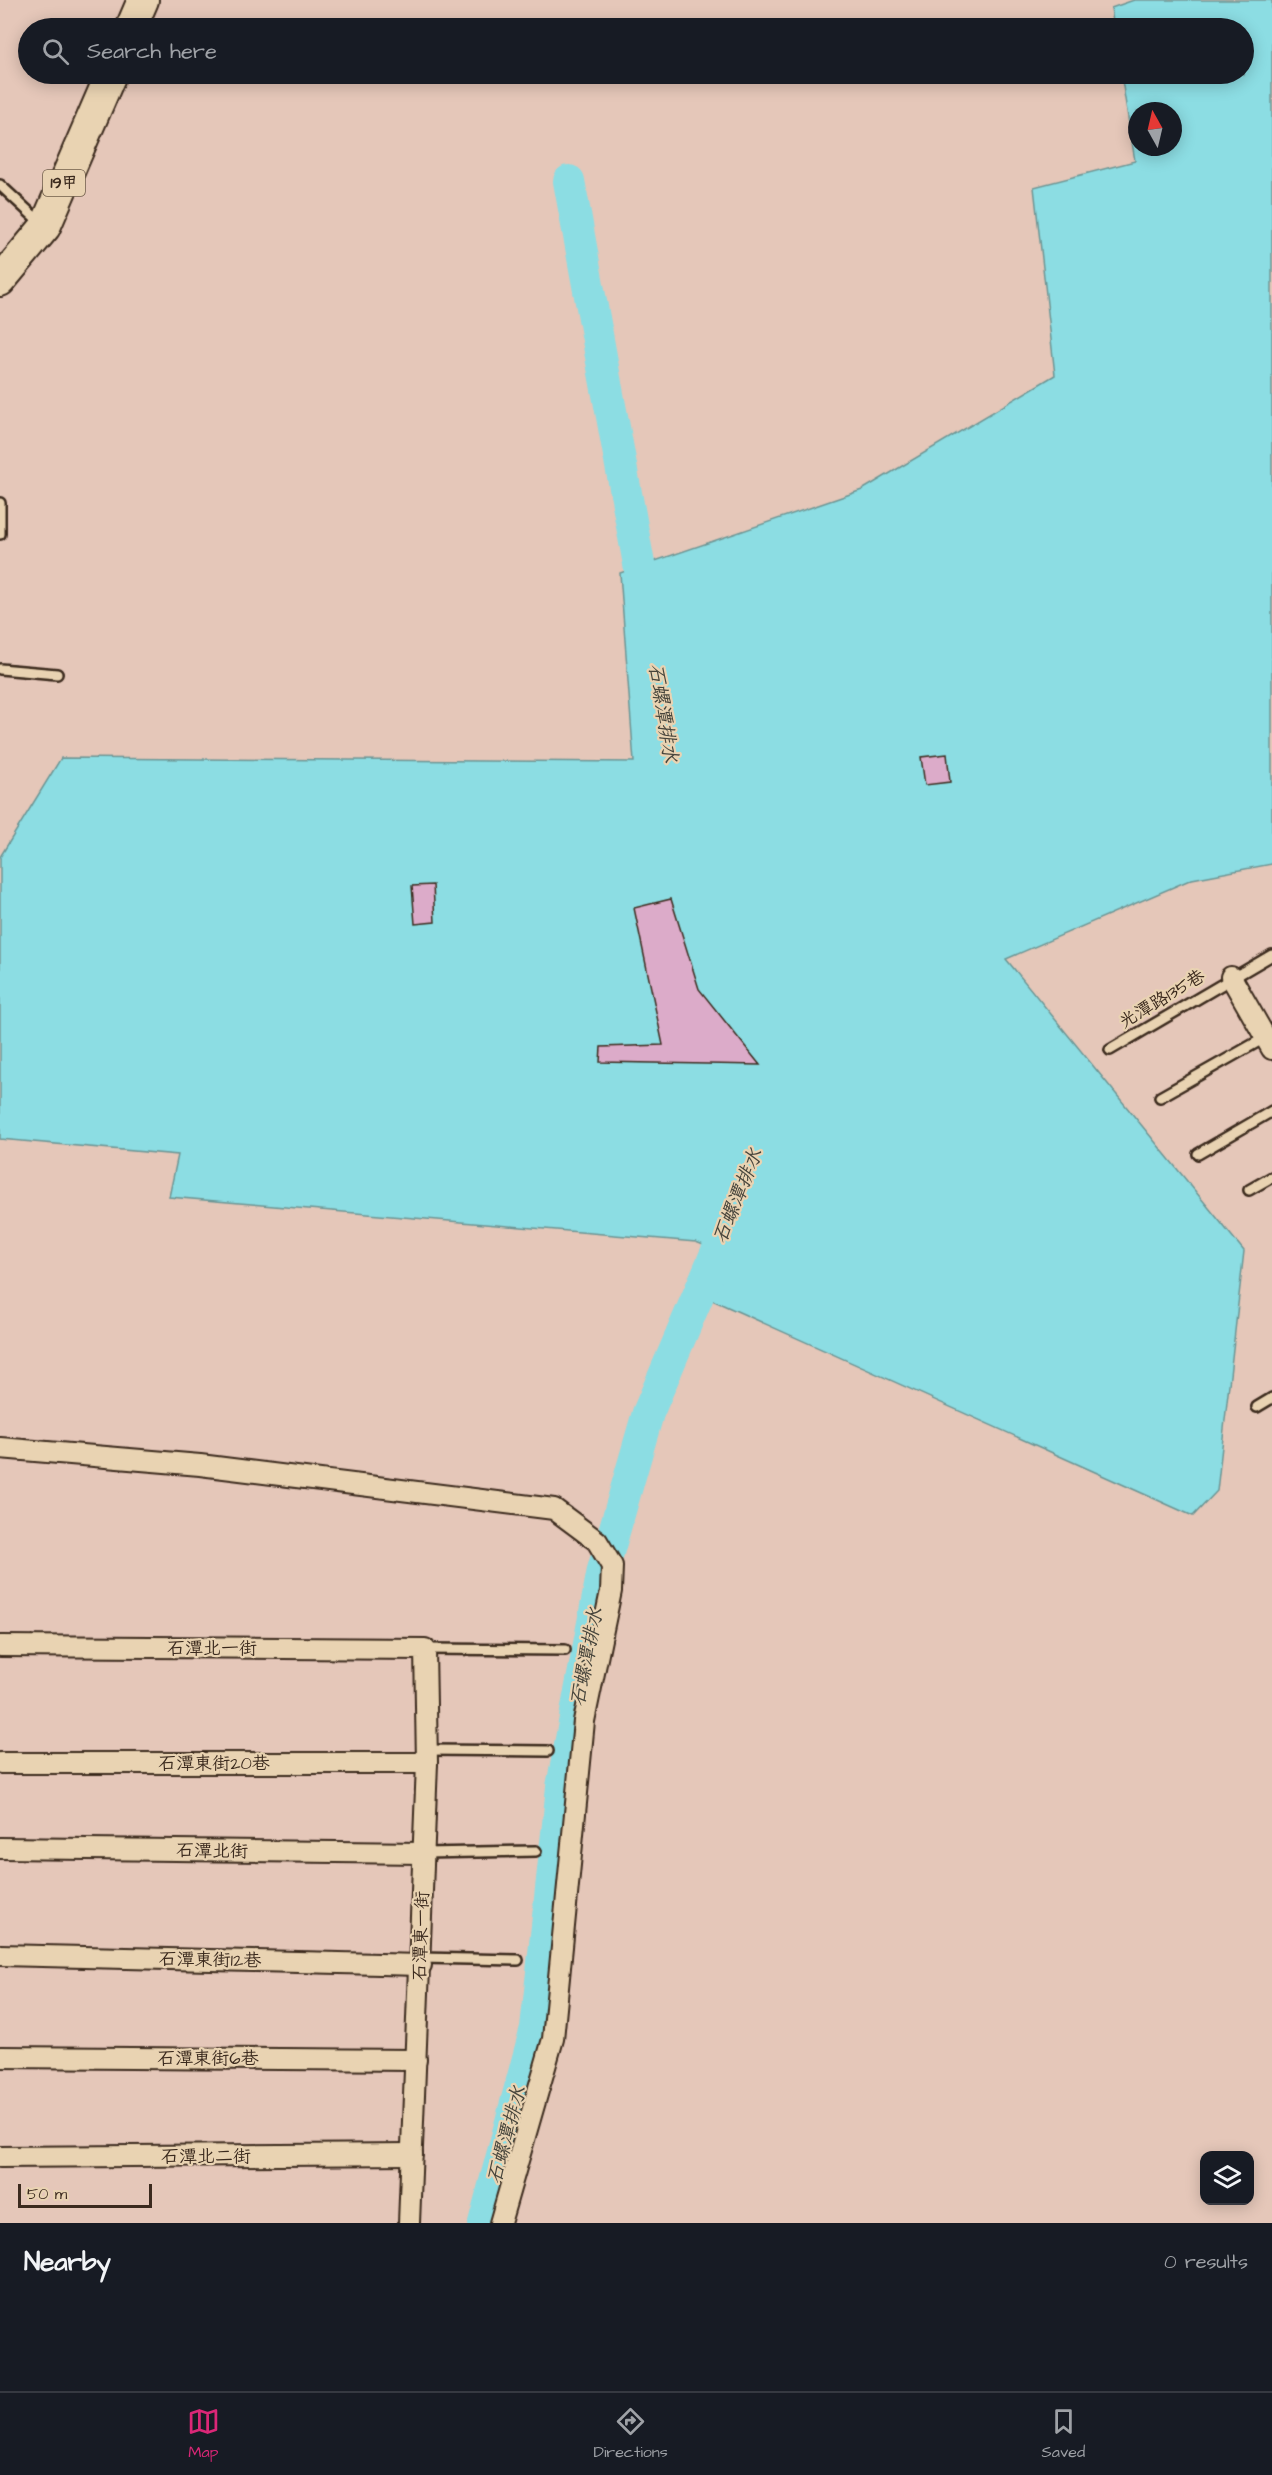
<!DOCTYPE html>
<meta charset="utf-8">
<style>
body{margin:0;font-family:"Architects Daughter","LXGW WenKai TC",sans-serif;background:#242831;color:#f1f3f6}
.controls{position:absolute;right:18px;bottom:18px;display:grid;overflow:hidden;border-radius:12px;box-shadow:0 3px 15px #0003}
.controls button{width:54px;height:54px;display:grid;place-items:center;padding:0;border:0;border-bottom:2px solid #363941;background:#171b24;color:#f1f3f6;font:30px sans-serif}
.compass{position:absolute;left:1128px;top:102px;width:54px;height:54px;border-radius:50%;background:#171b24;box-shadow:0 3px 15px #0003;rotate:352deg}
.scale{position:absolute;left:18px;bottom:15px;width:134px;box-sizing:border-box;padding-left:6px;border:3px solid #3b2a1e;border-top:0;font-size:16px;line-height:21px;white-space:nowrap;color:#3b2a1e;-webkit-text-stroke:4px #e9d3b2;paint-order:stroke}
.list{margin:0;padding:0;list-style:none}
h2{display:flex;justify-content:space-between;align-items:center;height:78px;margin:0;padding:0 24px;font-size:26px}
h2 small{font-size:20px;font-weight:400;color:#9ea1a6}
.icon{flex:none;width:33px;height:33px;fill:none;stroke:currentColor;stroke-width:2;stroke-linecap:round;stroke-linejoin:round}
.map{position:relative;flex:none;width:1272px;height:2223px;overflow:hidden}
.search{position:absolute;background:#171b24;box-shadow:0 3px 15px #0003;left:18px;right:18px;top:18px;height:66px;display:flex;align-items:center;gap:15px;box-sizing:border-box;padding:0 21px;border-radius:33px;color:#9ea1a6;font-size:22px}
.sheet{height:168px;background:#171b24}
nav{display:flex;justify-content:space-around;align-items:center;box-sizing:border-box;height:84px;border-top:2px solid #363941;background:#171b24;font-size:16px;color:#9ea1a6}
nav a{display:grid;justify-items:center;gap:3px}
nav .on{color:#db2777}
.map>svg:first-child{display:block}
.water{fill:#8cdde3;stroke:#6c9594;stroke-width:1.5;fill-rule:evenodd}
.lines{fill:none;stroke-linecap:round;stroke-linejoin:round}
.river{stroke:#8cdde3;stroke-width:32}
.building{fill:#dcabc9;stroke:#3b2a1e;stroke-width:1.5}
.lane-casing{stroke:#3b2a1e;stroke-width:14}
.street-casing{stroke:#3b2a1e;stroke-width:24}
.primary-casing{stroke:#3b2a1e;stroke-width:34}
.lane{stroke:#e9d3b2;stroke-width:9}
.street{stroke:#e9d3b2;stroke-width:20}
.primary{stroke:#e9d3b2;stroke-width:30}
.labels{text-anchor:middle;dominant-baseline:central;stroke-width:4.5;stroke-linejoin:round;paint-order:stroke}
.shield{fill:#e9d3b2;stroke:#6f5d4a;stroke-width:1.5}
.shield-label{font-size:16px;font-weight:bold;fill:#3b2a1e}
.street-label{font-size:18px;fill:#3b2a1e;stroke:#e9d3b2}
.water-label{font-size:20px;font-style:italic;fill:#47453c;stroke:#e9d3b2}
</style>
<div class="map">
<svg width="1272" height="2223" viewBox="0 0 1272 2223">
<rect width="100%" height="100%" fill="#e5c7b9"/>
<filter id="ink" filterUnits="userSpaceOnUse"><feTurbulence type="fractalNoise" baseFrequency=".0167" numOctaves="2"/><feDisplacementMap in="SourceGraphic" scale="12" xChannelSelector="R" yChannelSelector="G"/><feConvolveMatrix kernelMatrix="1 2 1 2 8 2 1 2 1" color-interpolation-filters="sRGB"/></filter>
<g filter="url(#ink)">
<path class="water" d="M1134 0H1272V864L1192 879 1006 959 1244 1251 1217 1491 1193 1516 710 1299 728 1255 696 1242 169 1197 178 1155 0 1139V857L61 758 634 762 620 573 862 490 1055 375 1034 187 1135 161 1121 74H1244V28H1114L1111 8ZM1137 111H1173V147H1137Z"/>
<g class="lines">
<g class="river">
<path d="M569 181 647 608"/>
<path d="M484 2223 536 2028 562 1787 603 1570 648 1413 734 1211"/>
</g>
</g>
<g class="building">
<path d="M947 754 950 782 925 785 921 757Z"/>
<path d="M433 885 435 922 415 924 412 886Z"/>
<path d="M671 899 699 989 760 1065 600 1062 601 1047 663 1045 634 908Z"/>
</g>
<g class="lines">
<defs>
<g id="lane">
<path d="M0 185 41 223"/>
<path d="M0 503V534"/>
<path d="M0 669 57 674"/>
<path d="M1110 1050 1272 955"/>
<path d="M1160 1097 1268 1036"/>
<path d="M1198 1154 1272 1111"/>
<path d="M1249 1190 1272 1177"/>
<path d="M1257 1407 1272 1398"/>
<path d="M425 1649 565 1650"/>
<path d="M427 1750 548 1751"/>
<path d="M424 1853 536 1851"/>
<path d="M421 1958 518 1960"/>
</g>
<g id="street">
<path d="M1231 977 1272 1049"/>
<path d="M0 1448 200 1465 554 1509 597 1541 612 1566 611 1591 584 1721 553 2039 500 2223"/>
<path d="M0 1646 425 1649 427 1763 409 2223"/>
<path d="M0 1763H427"/>
<path d="M0 1848 424 1853"/>
<path d="M0 1955 421 1965"/>
<path d="M0 2057 416 2060"/>
<path d="M0 2157 412 2154"/>
</g>
<g id="primary">
<path d="M131 28 143 0"/>
<path d="M0 281 45 227 111 74"/>
</g>
</defs>
<use href="#lane" class="lane-casing"/>
<use href="#street" class="street-casing"/>
<use href="#primary" class="primary-casing"/>
<use href="#lane" class="lane"/>
<use href="#street" class="street"/>
<use href="#primary" class="primary"/>
</g>
</g>
<g class="labels">
<rect class="shield" x="43" y="170" width="42" height="26" rx="4.5"/>
<g class="shield-label">
<text x="64" y="183">19甲</text>
</g>
<g class="street-label">
<text transform="translate(1162 999) rotate(-31)">光潭路135巷</text>
<text x="212" y="1648">石潭北一街</text>
<text x="214" y="1763">石潭東街20巷</text>
<text transform="translate(212 1851) rotate(1)">石潭北街</text>
<text transform="translate(421 1936) rotate(-88)">石潭東一街</text>
<text transform="translate(210 1960) rotate(1)">石潭東街12巷</text>
<text x="208" y="2058">石潭東街6巷</text>
<text x="206" y="2156">石潭北二街</text>
</g>
<g class="water-label">
<text transform="translate(663 713) rotate(81)">石螺潭排水</text>
<text transform="translate(738 1196) rotate(-68)">石螺潭排水</text>
<text transform="translate(587 1657) rotate(-79)">石螺潭排水</text>
<text transform="translate(507 2135) rotate(-75)">石螺潭排水</text>
</g>
</g>
</svg>
<div class="controls">
<button><svg class="icon" aria-label="layers" viewBox="0 0 24 24"><path d="M12 4l9 5-9 5-9-5zM3 14l9 5 9-5"/></svg></button>
</div>
<svg class="compass" viewBox="-18 -18 36 36"><path d="M0-13l5 13h-10z" fill="#e53935"/><path d="M0 13l5-13h-10z" fill="#9ea1a6"/></svg>
<div class="scale">50 m</div>
<div class="search"><svg class="icon" aria-label="search" viewBox="0 0 24 24"><circle cx="10" cy="10" r="6"/><path d="M15 15l6 6"/></svg>Search here</div>
</div>
<section class="sheet">
<h2>Nearby<small>0 results</small></h2>
<ul class="list">
</ul>
</section>
<nav>
<a class="on"><svg class="icon" aria-label="map" viewBox="0 0 24 24"><path d="M3 6l6-2 6 2 6-2v14l-6 2-6-2-6 2zM9 4v14M15 6v14"/></svg>Map</a>
<a><svg class="icon" aria-label="directions" viewBox="0 0 24 24"><path d="M12 3l9 9-9 9-9-9zM9 14v-3h6M13 9l2 2-2 2"/></svg>Directions</a>
<a><svg class="icon" aria-label="saved" viewBox="0 0 24 24"><path d="M7 4h10v16l-5-4-5 4z"/></svg>Saved</a>
</nav>
